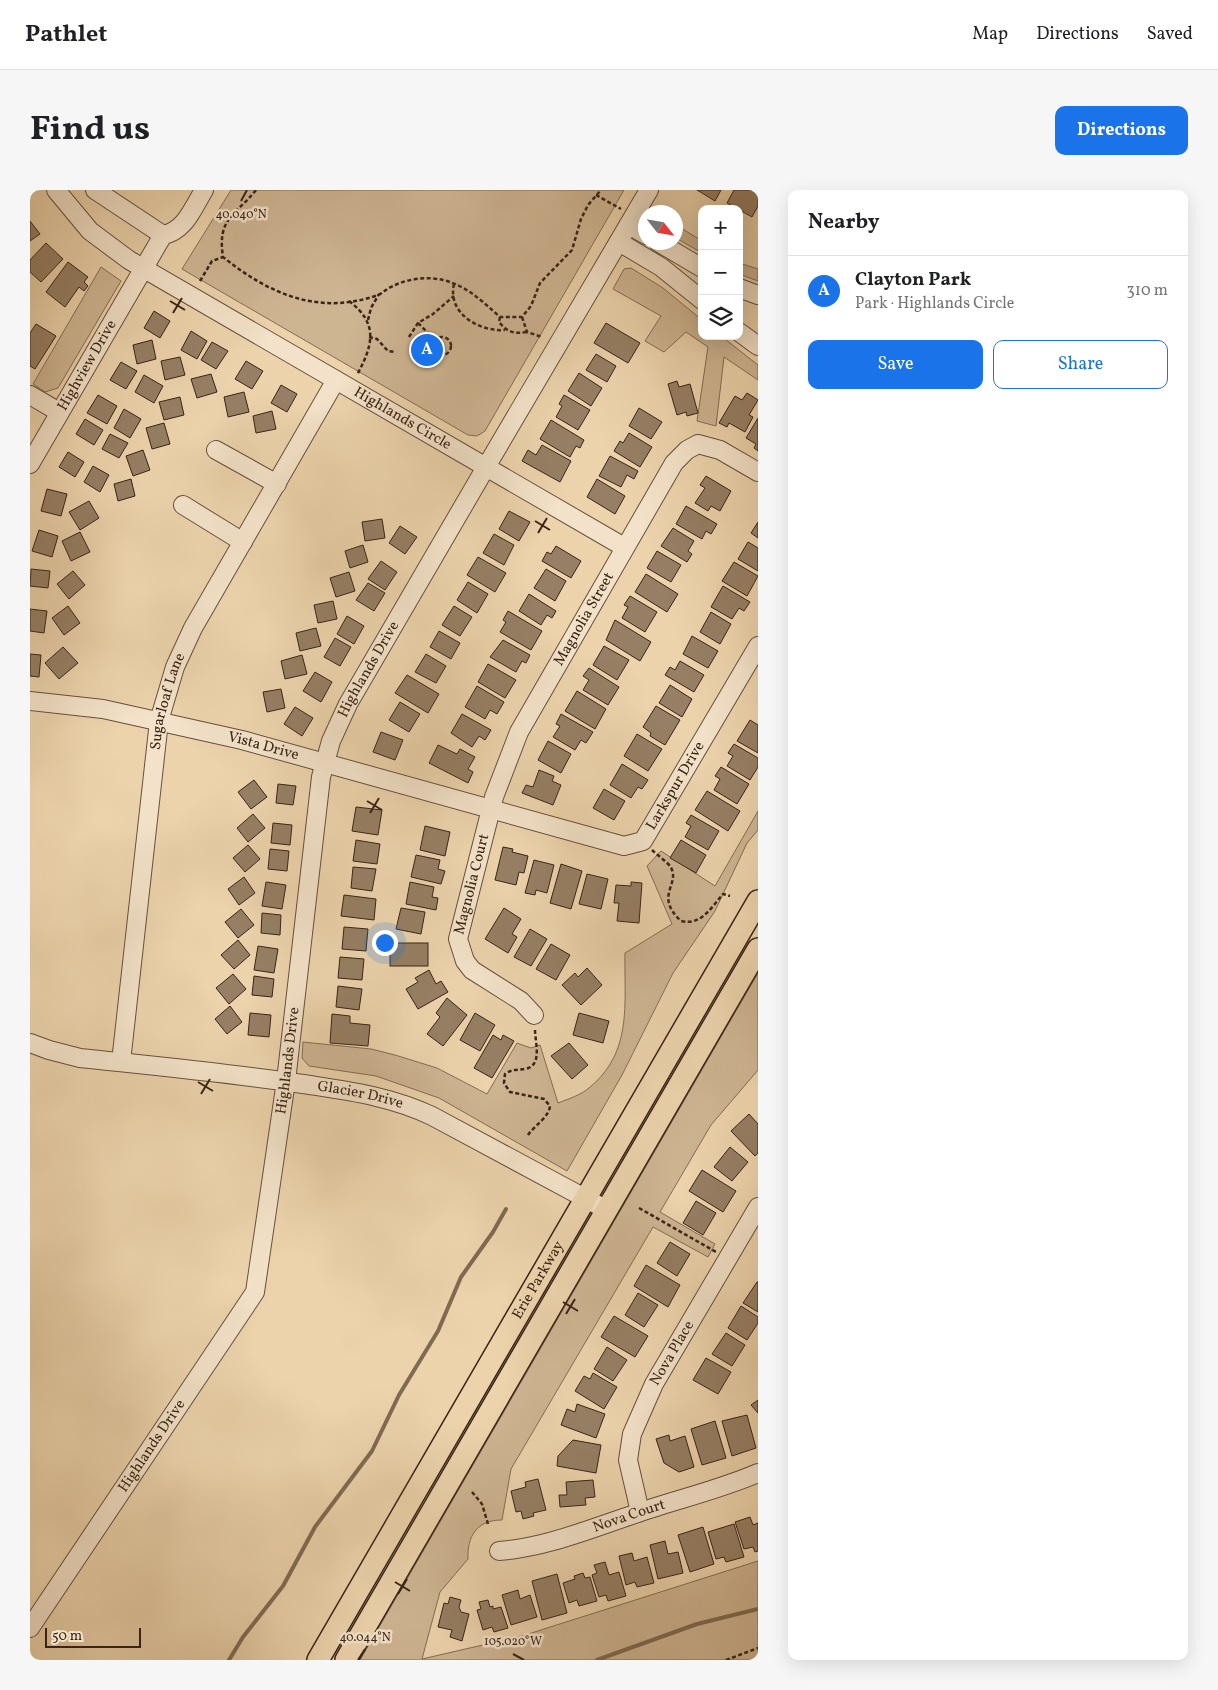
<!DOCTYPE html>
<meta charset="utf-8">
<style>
body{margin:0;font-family:Vollkorn,serif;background:#f6f6f6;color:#202124}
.controls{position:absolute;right:15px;top:15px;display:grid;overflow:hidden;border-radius:10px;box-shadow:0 5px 20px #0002}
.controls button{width:45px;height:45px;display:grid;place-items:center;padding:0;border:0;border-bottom:1px solid #e0e0e0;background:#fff;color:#202124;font:25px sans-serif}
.compass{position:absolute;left:608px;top:15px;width:45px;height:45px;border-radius:50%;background:#fff;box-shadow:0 5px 20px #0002;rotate:121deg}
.scale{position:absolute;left:15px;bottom:12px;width:96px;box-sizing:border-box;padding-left:5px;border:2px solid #392416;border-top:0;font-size:14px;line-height:18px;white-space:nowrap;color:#392416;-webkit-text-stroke:4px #f3e2c9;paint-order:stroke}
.you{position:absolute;left:354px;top:752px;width:18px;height:18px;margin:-12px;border:4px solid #fff;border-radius:50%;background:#1a73e8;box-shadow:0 0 0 8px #1a73e833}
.badge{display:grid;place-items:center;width:32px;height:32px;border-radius:50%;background:#1a73e8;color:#fff;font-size:16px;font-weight:700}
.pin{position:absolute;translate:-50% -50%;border:2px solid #fff;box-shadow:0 1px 5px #0006}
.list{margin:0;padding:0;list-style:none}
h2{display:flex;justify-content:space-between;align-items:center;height:65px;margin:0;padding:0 20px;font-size:21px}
h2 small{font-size:16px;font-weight:400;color:#757577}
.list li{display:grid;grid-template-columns:32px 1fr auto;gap:15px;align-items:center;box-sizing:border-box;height:70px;padding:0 20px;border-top:1px solid #e0e0e0}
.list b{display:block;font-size:19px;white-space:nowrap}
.list p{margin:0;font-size:16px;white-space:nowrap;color:#757577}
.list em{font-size:16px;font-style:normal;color:#757577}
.actions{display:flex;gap:10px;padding:15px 20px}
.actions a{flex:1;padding:11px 0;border:1px solid #1a73e8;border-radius:10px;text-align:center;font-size:18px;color:#1a73e8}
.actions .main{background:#1a73e8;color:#fff}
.icon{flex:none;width:28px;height:28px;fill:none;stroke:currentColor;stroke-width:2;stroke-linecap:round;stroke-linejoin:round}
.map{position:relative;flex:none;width:728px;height:1470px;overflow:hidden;border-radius:10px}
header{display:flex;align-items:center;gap:30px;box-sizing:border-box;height:70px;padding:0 25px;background:#fff;border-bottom:1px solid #e0e0e0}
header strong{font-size:24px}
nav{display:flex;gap:28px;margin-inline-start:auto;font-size:18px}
.intro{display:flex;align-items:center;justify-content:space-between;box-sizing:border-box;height:120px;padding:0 30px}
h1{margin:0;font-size:35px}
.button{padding:12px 22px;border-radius:10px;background:#1a73e8;color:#fff;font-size:18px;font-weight:700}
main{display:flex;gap:30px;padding:0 30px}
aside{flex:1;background:#fff;border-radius:10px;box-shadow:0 5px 20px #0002}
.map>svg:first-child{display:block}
.green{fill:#ceb592;stroke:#846c54}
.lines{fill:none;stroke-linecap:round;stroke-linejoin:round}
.stream{stroke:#806a51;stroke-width:4}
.building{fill:#967f64;stroke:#392416}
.minor-casing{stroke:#66503c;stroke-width:20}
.major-casing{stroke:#392416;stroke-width:24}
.path{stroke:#392416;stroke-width:2.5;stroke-dasharray:4 2.5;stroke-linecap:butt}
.minor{stroke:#f3e2c9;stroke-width:18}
.major{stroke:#ecd3ac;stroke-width:21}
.ticks{fill:none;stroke:#392416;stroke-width:2}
.labels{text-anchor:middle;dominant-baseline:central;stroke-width:5;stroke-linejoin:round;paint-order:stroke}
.street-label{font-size:15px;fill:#392416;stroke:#f3e2c9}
.ticks-label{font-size:12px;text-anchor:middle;fill:#392416;stroke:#f3e2c9;stroke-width:5;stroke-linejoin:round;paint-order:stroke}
</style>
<header>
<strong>Pathlet</strong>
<nav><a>Map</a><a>Directions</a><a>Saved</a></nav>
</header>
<div class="intro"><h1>Find us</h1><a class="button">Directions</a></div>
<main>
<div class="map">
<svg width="728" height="1470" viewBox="0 0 728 1470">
<rect width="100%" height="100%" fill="#ecd3ac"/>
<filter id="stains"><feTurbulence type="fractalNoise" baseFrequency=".004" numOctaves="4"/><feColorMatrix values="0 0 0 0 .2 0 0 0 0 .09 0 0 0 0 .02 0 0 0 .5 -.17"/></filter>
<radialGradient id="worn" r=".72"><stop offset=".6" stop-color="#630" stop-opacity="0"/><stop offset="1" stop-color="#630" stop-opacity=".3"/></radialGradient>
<g class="green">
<path d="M201 0H594L455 241 447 246 438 245 152 79Z"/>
<path d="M646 35 672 51V63L646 48Z"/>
<path d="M709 73 728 79V91L709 84Z"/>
<path d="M71 77 91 91 28 198 15 202 3 194Z"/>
<path d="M601 78 633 98 672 130V146H691L728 175V190L694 167 686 236 667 231 678 157 656 142 634 162 615 151 631 126 583 99 594 79Z"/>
<path d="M728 621V640L717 653 685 721 643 783 592 885 537 981 409 908 346 886 279 876 272 868 273 852 341 859 365 865 407 878 457 904 487 853 501 858 510 855 528 913C538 909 551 905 559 898 603 862 594 814 595 763L642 734 617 676 631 661 685 696Z"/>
<path d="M728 783V880L681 935 630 1022 685 1054 678 1067 623 1037 481 1279 472 1330C447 1330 437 1346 438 1369L410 1402 392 1469 492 1446 728 1371V1470H330Z"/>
</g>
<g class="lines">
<g class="stream">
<path d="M199 1470 213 1447 253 1396 285 1337 342 1261 369 1205 408 1141 431 1087 463 1042 476 1019"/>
<path d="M567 1470 667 1434 728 1419"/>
</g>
</g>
<g class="building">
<path d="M667 0H691L685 11Z"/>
<path d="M704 0H728V16L722 27 697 13Z"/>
<path d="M0 31 10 44 0 51Z"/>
<path d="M16 53 33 69 11 92 0 82V70Z"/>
<path d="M38 72 58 87 54 92 58 96 54 101 49 97 35 117 16 102Z"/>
<path d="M124 121 140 131 130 148 114 138Z"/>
<path d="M576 133 610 153 598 173 564 153Z"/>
<path d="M6 134 26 146 5 179 0 176V143Z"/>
<path d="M161 141 177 151 167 169 151 160Z"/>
<path d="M122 150 126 169 107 174 103 155Z"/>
<path d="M182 152 198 161 186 179 171 170Z"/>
<path d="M566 164 586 176 577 192 556 180Z"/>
<path d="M150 167 155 185 135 190 131 171Z"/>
<path d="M216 171 233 181 222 199 205 189Z"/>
<path d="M91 172 107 181 96 199 80 190Z"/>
<path d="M549 183 572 198 561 216 538 201Z"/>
<path d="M181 184 187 202 167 208 161 189Z"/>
<path d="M114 185 133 196 124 213 105 202Z"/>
<path d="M647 191 649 197 660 194 668 223 657 226 656 222 647 225 638 194Z"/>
<path d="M251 195 267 204 257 222 241 213Z"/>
<path d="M214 202 219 222 198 227 194 207Z"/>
<path d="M717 203 728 210 719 225 723 227 715 242 699 233 697 237 689 233 705 206 712 210Z"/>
<path d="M68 205 87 216 77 234 57 223Z"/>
<path d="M534 205 560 220 548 240 526 227 532 216 529 214Z"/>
<path d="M150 207 154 225 134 230 129 212Z"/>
<path d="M609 218 632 232 621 249 599 236Z"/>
<path d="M94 219 111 229 100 248 84 238Z"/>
<path d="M242 221 246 239 226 243 223 226Z"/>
<path d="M728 228V261L724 258 726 254 716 248Z"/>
<path d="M55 229 73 240 64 255 46 244Z"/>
<path d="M521 230 554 250 550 258 546 256 540 267 510 249Z"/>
<path d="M134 233 140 254 122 259 116 238Z"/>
<path d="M599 243 622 257 610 277 584 261 590 251 593 253Z"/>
<path d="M80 244 98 253 89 268 72 259Z"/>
<path d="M512 255 541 271 530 292 492 271 498 260 506 265Z"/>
<path d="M113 260 120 280 103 286 96 266Z"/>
<path d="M38 262 54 272 45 287 29 277Z"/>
<path d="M580 266 608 281 604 289 597 285 591 297 569 286Z"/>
<path d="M63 276 79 285 70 302 54 292Z"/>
<path d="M676 286 701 301 690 321 681 316 678 321 665 313 675 298 670 295Z"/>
<path d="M101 289 105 306 88 311 84 294Z"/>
<path d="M567 289 595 306 585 324 557 307Z"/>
<path d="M17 299 37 304 31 326 11 321Z"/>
<path d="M59 311 69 328 50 340 39 322Z"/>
<path d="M656 316 687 334 681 344 676 341 672 349 646 334Z"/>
<path d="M479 321 500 332 489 351 469 339Z"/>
<path d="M352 329 355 348 335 351 332 332Z"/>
<path d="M728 332V348L721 343Z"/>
<path d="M370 336 387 347 375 364 359 353Z"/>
<path d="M643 338 664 351 658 361 662 364 657 372 631 356Z"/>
<path d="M9 340 28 346 22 367 2 361Z"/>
<path d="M50 342 60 362 41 371 32 351Z"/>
<path d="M464 344 484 355 474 375 453 363Z"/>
<path d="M718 352 728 358V381L708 369Z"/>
<path d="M333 355 338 372 320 378 315 361Z"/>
<path d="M526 356 551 371 541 388 512 371 517 362 521 364Z"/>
<path d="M627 361 651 375 641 392 617 378Z"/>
<path d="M448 367 476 383 465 402 437 385Z"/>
<path d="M351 371 367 382 355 400 338 389Z"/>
<path d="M704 372 728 386 717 406 692 391Z"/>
<path d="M1 379 20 381 18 398 0 396Z"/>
<path d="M516 379 536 391 525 411 504 398Z"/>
<path d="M43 381 55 395 39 409 27 394Z"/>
<path d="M319 382 325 401 306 407 300 388Z"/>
<path d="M616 384 648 404 637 422 605 402Z"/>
<path d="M438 392 458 404 447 423 427 410Z"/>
<path d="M338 393 355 403 344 421 326 410Z"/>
<path d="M693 396 720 412 714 421 709 418 702 429 681 417Z"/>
<path d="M499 404 526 421 522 428 517 425 511 435 489 421Z"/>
<path d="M600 406 627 422 615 442 592 428 598 417 594 415Z"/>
<path d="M303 411 307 429 288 433 284 415Z"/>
<path d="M38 416 50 433 34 445 22 428Z"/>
<path d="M424 416 442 427 430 446 412 435Z"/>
<path d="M0 419 17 421 14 443 0 441Z"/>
<path d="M478 421 512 441 501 460 470 442 476 432 473 430Z"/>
<path d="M681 422 701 434 690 454 670 442Z"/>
<path d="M317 426 334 436 324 454 307 444Z"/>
<path d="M585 430 621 452 610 471 576 450Z"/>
<path d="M286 438 291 456 270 461 266 443Z"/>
<path d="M409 441 430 453 421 469 400 457Z"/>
<path d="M662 446 688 461 678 478 653 464Z"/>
<path d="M305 448 321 457 310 476 294 467Z"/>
<path d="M473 450 500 465 496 473 492 471 486 482 460 467Z"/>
<path d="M574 456 599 470 587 490 563 475Z"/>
<path d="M33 457 48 473 29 489 15 473Z"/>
<path d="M0 464 11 465 9 487 0 486Z"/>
<path d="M396 464 416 476 406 493 385 482Z"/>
<path d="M272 465 277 484 255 489 251 471Z"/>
<path d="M650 471 674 485 664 502 635 485 640 477 645 480Z"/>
<path d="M458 474 486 490 475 508 448 492Z"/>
<path d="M559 478 589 497 578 515 553 500 559 490 553 486Z"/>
<path d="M285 482 302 492 291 512 273 501Z"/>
<path d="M377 485 409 504 398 523 365 503Z"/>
<path d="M640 495 662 509 652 527 629 513Z"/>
<path d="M447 496 474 512 467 524 460 520 455 529 435 517Z"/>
<path d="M251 499 255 518 237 522 233 502Z"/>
<path d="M547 501 576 519 565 539 535 521Z"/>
<path d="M370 512 390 524 379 542 359 530Z"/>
<path d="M626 516 650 530 635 555 620 546 621 543 613 537Z"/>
<path d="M265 517 283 528 272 546 254 534Z"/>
<path d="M432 524 461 540 455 550 449 546 442 557 421 543Z"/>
<path d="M531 524 563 542 556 553 551 550 545 560 523 547 530 536 526 534Z"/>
<path d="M720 530 728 535V563L707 551Z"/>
<path d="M351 542 373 550 365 570 343 562Z"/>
<path d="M607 544 632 559 618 581 594 566Z"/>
<path d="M518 551 541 564 531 583 508 570Z"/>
<path d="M704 554 728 568V577L720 590 697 576 703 566 698 563Z"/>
<path d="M408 555 427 564 430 559 445 567 438 579 443 582 438 593 399 573Z"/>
<path d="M592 574 618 590 612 599 608 597 601 608 580 595Z"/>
<path d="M691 577 719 594 707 614 684 600 690 589 685 586Z"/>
<path d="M509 580 524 586 522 591 531 595 523 615 492 603 496 595 503 597Z"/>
<path d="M224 590 237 607 221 619 208 602Z"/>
<path d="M248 594 266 596 263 615 246 613Z"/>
<path d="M574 599 595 611 584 630 563 618Z"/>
<path d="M677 601 710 621 698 641 665 620Z"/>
<path d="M326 617 352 620 348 645 322 641Z"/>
<path d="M223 624 235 638 218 652 207 638Z"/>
<path d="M661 625 689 641 678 660 655 647 661 636 656 633Z"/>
<path d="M243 633 262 635 260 655 241 653Z"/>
<path d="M395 636 420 642 415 666 390 660Z"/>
<path d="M326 650 350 654 347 674 323 671Z"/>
<path d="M651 650 676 665 666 683 640 668Z"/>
<path d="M218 655 230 669 215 682 203 668Z"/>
<path d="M473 657 483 659 482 662 498 666 494 683 489 682 486 695 465 690Z"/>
<path d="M240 659 259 661 257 681 238 679Z"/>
<path d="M386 665 410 670 408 679 415 681 411 694 381 687Z"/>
<path d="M504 670 524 675 517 703 506 700 505 705 495 703Z"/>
<path d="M531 674 552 681 541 719 520 713Z"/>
<path d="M323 677 346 679 342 701 321 698Z"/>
<path d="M557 684 578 689 571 719 549 714Z"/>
<path d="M214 687 225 703 209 715 198 699Z"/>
<path d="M236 692 256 695 252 719 232 716Z"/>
<path d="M380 692 404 697 402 707 408 708 406 720 376 714Z"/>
<path d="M601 692 612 693 609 733 587 731 589 713H584L586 695 601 696Z"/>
<path d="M314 705 346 709 344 730 311 726Z"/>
<path d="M371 718 395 722 391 744 366 739Z"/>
<path d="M474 718 491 729 482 744 487 747 478 763 455 749Z"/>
<path d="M211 719 224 735 208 748 195 732Z"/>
<path d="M232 723 251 725 250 745 231 743Z"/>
<path d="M314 737 338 739 336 761 312 759Z"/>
<path d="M500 739 517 749 501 776 484 767Z"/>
<path d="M208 750 220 765 204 779 191 765Z"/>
<rect x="360" y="753" width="38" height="23"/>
<path d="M521 754 540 765 526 790 506 779Z"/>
<path d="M228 756 248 759 244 783 224 780Z"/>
<path d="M310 767 334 769 332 790 308 788Z"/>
<path d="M557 778 572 795 551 815 532 795 545 783 548 787Z"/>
<path d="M399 780 406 794 411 791 418 802 388 819 376 799 388 792 385 788Z"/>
<path d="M203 784 216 799 199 814 186 798Z"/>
<path d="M224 786 244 789 242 807 222 805Z"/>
<path d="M308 796 332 799 329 820 306 817Z"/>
<path d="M417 808 437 825 413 856 397 844 410 827 406 823Z"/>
<path d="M200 816 212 832 197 844 185 829Z"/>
<path d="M220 823 241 825 239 847 218 845Z"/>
<path d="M445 823 465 835 450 861 430 850Z"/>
<path d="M549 823 579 831 573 853 543 845Z"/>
<path d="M302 824 320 826V833L340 835 338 856 300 853Z"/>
<path d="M463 845 471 850 473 845 484 851 462 888 444 878Z"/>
<path d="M539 853 558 875 542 889 521 866Z"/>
<path d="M719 924 728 934V963L725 966 701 941Z"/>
<path d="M700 957 718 972 702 991 684 977Z"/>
<path d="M672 980 706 1001 693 1022 659 1001Z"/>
<path d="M666 1011 686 1023 673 1045 653 1033Z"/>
<path d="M640 1052 660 1064 647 1086 627 1073Z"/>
<path d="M616 1075 650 1095 638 1117 604 1096Z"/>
<path d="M727 1092H728V1122L713 1113Z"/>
<path d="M608 1103 628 1115 614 1137 595 1125Z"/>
<path d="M711 1116 728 1127V1133L717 1150 698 1138Z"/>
<path d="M584 1126 618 1146 605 1167 571 1147Z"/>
<path d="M696 1143 715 1155 702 1176 682 1164Z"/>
<path d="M577 1157 597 1170 583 1191 564 1179Z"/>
<path d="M676 1168 701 1182 688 1204 663 1190Z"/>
<path d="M563 1183 587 1197 574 1219 545 1201 554 1186 560 1189Z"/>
<path d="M728 1210V1223L721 1215Z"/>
<path d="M547 1214 575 1224 566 1248 531 1235 537 1219 545 1222Z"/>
<path d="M717 1225 726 1258 702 1266 692 1231Z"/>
<path d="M685 1231 696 1268 672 1275 661 1239Z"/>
<path d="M639 1245 640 1251 655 1246 664 1277 649 1282 634 1273 626 1249Z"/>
<path d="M543 1250 571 1255 566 1283 527 1276 528 1266Z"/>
<path d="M508 1289 516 1320 503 1323 504 1326 493 1329 491 1321 486 1322 481 1301 496 1297 495 1292Z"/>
<path d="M563 1290 565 1307 555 1308 556 1315 530 1317 529 1305H537L536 1292Z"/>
<path d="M720 1327 723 1335 728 1333V1361L725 1362 723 1357 714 1359 705 1332Z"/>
<path d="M704 1334 714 1367 696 1372 694 1367 686 1369 678 1342Z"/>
<path d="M673 1337 684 1374 660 1382 648 1345Z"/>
<path d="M635 1351 638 1364 648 1362 653 1383 628 1389 620 1355Z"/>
<path d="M602 1363 604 1371 617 1367 624 1393 607 1397 605 1392 596 1395 589 1366Z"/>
<path d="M575 1372 579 1385 589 1382 596 1406 578 1411 576 1405 569 1407 562 1385 567 1383 564 1375Z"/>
<path d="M553 1383 555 1388 560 1387 567 1411 549 1416 547 1410 539 1413 533 1393 545 1389 544 1386Z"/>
<path d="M527 1384 537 1423 512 1430 502 1391Z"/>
<path d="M488 1400 490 1409 500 1405 507 1427 481 1435 472 1405Z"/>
<path d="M420 1407 431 1410 429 1417 431 1422 439 1424 432 1451 420 1447 422 1440 408 1437 414 1413 418 1414Z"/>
<path d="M458 1410 460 1417 463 1416V1419L471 1417 478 1438 464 1442 462 1437 453 1440 447 1420 451 1419 449 1412Z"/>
</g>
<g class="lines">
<defs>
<g id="minor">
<path id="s1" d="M26 0 60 41 99 70 456 277 619 0"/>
<path d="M65 0 133 45C155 41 163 18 174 0"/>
<path d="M599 35 616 45"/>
<path d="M589 52 631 77 672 110"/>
<path d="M628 52 672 78"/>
<path d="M709 98 728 105"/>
<path d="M709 142 728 156"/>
<path d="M0 205 29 222"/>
<path d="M186 260 247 294"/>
<path id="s2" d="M0 274 133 45"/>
<path d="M153 315 213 352"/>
<path id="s3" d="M0 511 73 519 212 550 594 656 613 651 728 456"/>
<path id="s4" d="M504 825 491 811 442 780 435 771 428 749 464 607 489 542 644 273 657 260 668 254 690 260 728 282"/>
<path id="s5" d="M0 853 19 860 50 868C125 876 199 883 273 894 318 901 360 906 402 926L577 1020"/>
<path id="s6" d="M91 872 129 531 145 477 163 438 306 190"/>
<path id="s7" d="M610 1322 598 1270 602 1244 624 1194 728 1017"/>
<path id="s8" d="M469 1361C518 1357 562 1338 608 1323 648 1309 689 1300 728 1283"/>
<path id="s9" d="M0 1438 225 1102 256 891 291 587 301 551 318 514 456 277 594 357"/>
</g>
<g id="major">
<path id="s10" d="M288 1470 728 711"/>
<path d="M316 1470 728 759"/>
</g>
</defs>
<use href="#minor" class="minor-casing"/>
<use href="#major" class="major-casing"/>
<g class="path">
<path d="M226 0C205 26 187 28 193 67 239 104 289 126 348 105 353 103 356 99 361 97 376 89 396 86 413 90 437 96 452 111 470 127H492L501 116 510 93 542 60 551 29 558 15 571 0"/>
<path d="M566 5 591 19"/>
<path d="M170 91 182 71 193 67"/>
<path d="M424 94C417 124 450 142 475 140"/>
<path d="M319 111C349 134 343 155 327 185"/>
<path d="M470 127 469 132C478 143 485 144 497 142"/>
<path d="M492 127 497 142 512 147"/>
<path d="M338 130 341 118 349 104"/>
<path d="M388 133 405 150"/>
<circle cx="412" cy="156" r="9"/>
<path d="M339 147 347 149 358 161 365 162"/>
<path d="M379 147 388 133 403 124 424 106"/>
<path d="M622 660C627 665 636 671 640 676 652 694 623 705 651 731 671 736 681 718 693 704L700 706"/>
<path d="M498 945C505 935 519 927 520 916L514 909 480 902 474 893 475 884C482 879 487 880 495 879 513 876 505 852 505 840"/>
<path d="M609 1018 686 1062"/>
<path d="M442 1302 452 1314 458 1334"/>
<path d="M696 1470 728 1458"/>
</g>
<use href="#minor" class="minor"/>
<use href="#major" class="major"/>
</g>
<path class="ticks" d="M211 11 217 0M140 111 155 120M143 123 152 108M505 331 520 340M508 343 517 328M337 611 352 620M340 623 349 608M168 892 183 901M171 904 180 889M533 1112 548 1121M536 1124 545 1109M365 1392 380 1401M368 1404 377 1389M483 1464 494 1470M328 1470 335 1459"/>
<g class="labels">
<g class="street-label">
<text stroke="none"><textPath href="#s2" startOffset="114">Highview Drive</textPath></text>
<text stroke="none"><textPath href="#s1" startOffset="418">Highlands Circle</textPath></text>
<text stroke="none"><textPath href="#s4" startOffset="458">Magnolia Street</textPath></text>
<text stroke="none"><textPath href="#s9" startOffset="1042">Highlands Drive</textPath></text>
<text stroke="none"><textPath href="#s6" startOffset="364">Sugarloaf Lane</textPath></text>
<text stroke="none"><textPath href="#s3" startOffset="238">Vista Drive</textPath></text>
<text stroke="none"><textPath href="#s3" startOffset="696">Larkspur Drive</textPath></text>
<text stroke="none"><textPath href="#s4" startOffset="168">Magnolia Court</textPath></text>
<text stroke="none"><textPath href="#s9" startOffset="638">Highlands Drive</textPath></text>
<text stroke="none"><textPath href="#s5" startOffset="335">Glacier Drive</textPath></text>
<text stroke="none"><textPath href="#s10" startOffset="439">Erie Parkway</textPath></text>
<text stroke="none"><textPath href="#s7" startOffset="170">Nova Place</textPath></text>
<text stroke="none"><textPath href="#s9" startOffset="219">Highlands Drive</textPath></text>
<text stroke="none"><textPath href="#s8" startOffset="135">Nova Court</textPath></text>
</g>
</g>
<g class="ticks-label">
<text x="211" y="28">40.040°N</text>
<text x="335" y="1451">40.044°N</text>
<text x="483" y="1455">105.020°W</text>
</g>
<rect width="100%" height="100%" filter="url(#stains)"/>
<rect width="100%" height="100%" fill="url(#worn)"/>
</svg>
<div class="controls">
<button>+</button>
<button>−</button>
<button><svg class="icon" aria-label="layers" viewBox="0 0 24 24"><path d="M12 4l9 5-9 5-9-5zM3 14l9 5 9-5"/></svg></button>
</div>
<svg class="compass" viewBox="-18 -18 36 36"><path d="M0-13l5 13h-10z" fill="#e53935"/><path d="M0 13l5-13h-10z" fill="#757577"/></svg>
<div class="scale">50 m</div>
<div class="you"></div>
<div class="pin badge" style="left:397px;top:160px">A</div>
</div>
<aside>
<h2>Nearby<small></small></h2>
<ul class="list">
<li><span class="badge">A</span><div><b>Clayton Park</b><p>Park · Highlands Circle</p></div><em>310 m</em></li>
</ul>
<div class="actions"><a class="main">Save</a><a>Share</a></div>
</aside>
</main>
